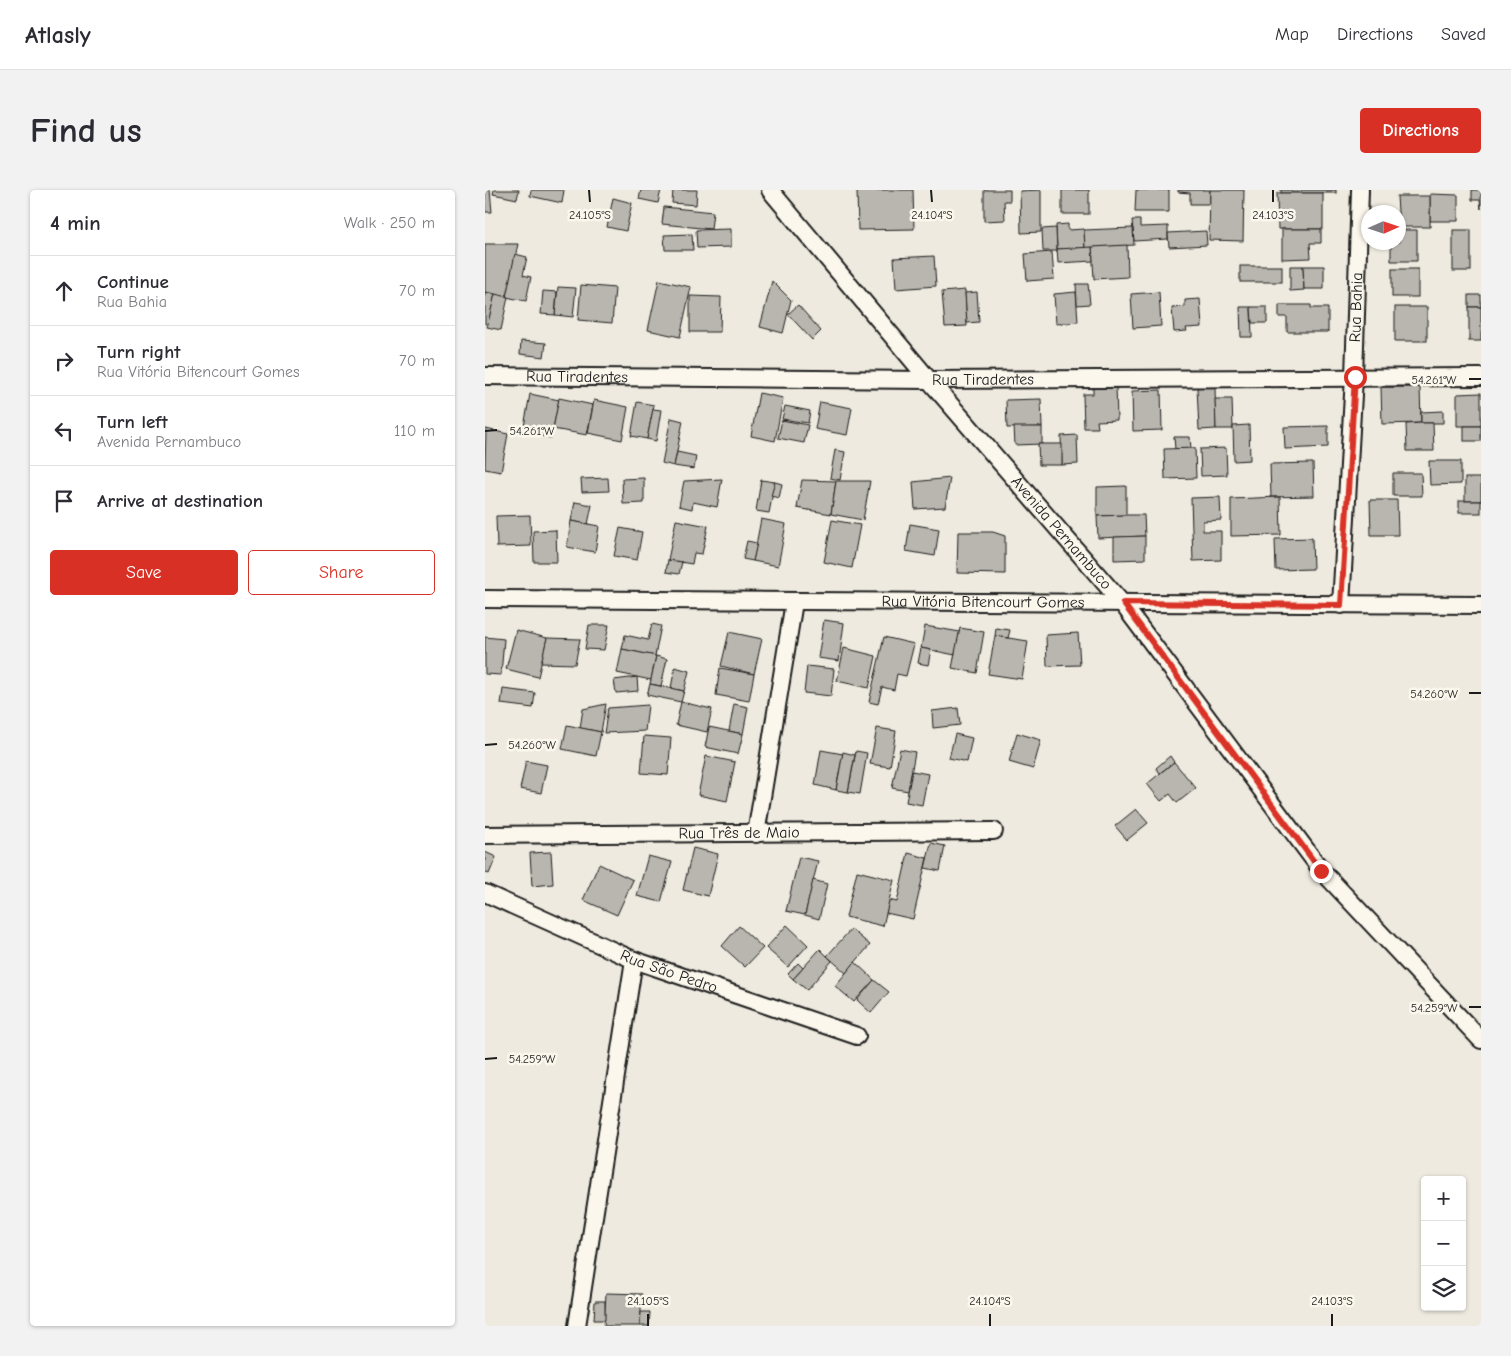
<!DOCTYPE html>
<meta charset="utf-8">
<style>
body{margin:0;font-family:"Comic Neue",sans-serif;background:#f2f2f3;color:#2b2b33}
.controls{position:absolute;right:15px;bottom:15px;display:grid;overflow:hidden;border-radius:5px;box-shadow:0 1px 4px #0004}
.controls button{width:45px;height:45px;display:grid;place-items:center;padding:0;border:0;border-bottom:1px solid #e1e1e2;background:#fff;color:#2b2b33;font:25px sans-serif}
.compass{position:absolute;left:876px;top:15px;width:45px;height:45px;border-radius:50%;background:#fff;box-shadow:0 1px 4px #0004;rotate:87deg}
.stop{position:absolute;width:15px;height:15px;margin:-11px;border:4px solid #d93025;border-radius:50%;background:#fff}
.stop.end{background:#d93025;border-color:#fff;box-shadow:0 1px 5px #0008}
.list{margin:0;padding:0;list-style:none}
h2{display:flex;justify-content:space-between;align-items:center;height:65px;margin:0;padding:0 20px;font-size:21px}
h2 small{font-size:16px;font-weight:400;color:#7c7c81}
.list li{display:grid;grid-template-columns:32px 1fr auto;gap:15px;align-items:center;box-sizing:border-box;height:70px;padding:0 20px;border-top:1px solid #e1e1e2}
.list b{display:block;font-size:19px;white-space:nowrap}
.list p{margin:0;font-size:16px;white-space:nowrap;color:#7c7c81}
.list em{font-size:16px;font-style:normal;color:#7c7c81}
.actions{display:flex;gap:10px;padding:15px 20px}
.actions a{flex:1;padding:11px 0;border:1px solid #d93025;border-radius:5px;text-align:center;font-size:18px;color:#d93025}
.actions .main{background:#d93025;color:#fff}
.icon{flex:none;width:28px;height:28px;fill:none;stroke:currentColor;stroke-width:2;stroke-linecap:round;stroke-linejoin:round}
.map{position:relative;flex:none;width:996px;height:1136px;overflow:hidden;border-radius:5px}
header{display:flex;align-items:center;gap:30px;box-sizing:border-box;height:70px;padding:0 25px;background:#fff;border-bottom:1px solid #e1e1e2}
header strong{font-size:24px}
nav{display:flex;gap:28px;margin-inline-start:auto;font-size:18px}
.intro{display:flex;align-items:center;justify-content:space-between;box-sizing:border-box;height:120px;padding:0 30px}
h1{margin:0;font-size:35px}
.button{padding:12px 22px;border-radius:5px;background:#d93025;color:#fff;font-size:18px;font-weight:700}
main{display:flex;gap:30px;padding:0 30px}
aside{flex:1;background:#fff;border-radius:5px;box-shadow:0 1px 4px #0004}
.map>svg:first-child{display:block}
.building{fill:#b9b6af;stroke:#1c1c1c}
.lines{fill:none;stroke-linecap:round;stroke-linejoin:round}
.minor-casing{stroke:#1c1c1c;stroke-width:20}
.minor{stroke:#fbf7ec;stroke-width:16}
.route{stroke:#d93025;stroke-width:6}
.ticks{fill:none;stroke:#1c1c1c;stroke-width:2}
.labels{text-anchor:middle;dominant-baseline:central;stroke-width:5;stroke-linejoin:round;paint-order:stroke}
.street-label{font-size:16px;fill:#1c1c1c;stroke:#fbf7ec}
.ticks-label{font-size:12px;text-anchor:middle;fill:#1c1c1c;stroke:#fbf7ec;stroke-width:5;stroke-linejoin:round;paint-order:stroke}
</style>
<header>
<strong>Atlasly</strong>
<nav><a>Map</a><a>Directions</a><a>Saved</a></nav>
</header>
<div class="intro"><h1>Find us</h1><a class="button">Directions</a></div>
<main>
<aside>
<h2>4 min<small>Walk · 250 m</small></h2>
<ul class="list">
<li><svg class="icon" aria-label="ahead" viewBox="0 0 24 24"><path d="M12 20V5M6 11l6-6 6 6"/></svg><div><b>Continue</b><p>Rua Bahia</p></div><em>70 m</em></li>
<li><svg class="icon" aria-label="right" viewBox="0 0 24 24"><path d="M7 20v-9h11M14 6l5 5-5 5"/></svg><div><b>Turn right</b><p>Rua Vitória Bitencourt Gomes</p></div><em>70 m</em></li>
<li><svg class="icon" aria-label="left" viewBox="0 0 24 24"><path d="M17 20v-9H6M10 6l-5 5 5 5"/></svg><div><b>Turn left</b><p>Avenida Pernambuco</p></div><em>110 m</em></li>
<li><svg class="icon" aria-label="arrive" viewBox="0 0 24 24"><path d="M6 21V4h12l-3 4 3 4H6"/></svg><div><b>Arrive at destination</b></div></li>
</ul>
<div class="actions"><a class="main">Save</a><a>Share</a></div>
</aside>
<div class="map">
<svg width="996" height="1136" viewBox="0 0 996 1136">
<rect width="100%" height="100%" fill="#eeeadf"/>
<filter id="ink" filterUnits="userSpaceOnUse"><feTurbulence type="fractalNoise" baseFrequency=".02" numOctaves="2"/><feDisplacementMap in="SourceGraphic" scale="10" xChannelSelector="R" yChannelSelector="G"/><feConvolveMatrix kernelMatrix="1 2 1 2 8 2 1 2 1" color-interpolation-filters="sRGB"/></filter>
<g filter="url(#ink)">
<g class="building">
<path d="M0 0H5L7 22H0Z"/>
<path d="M9 0H34L32 9 8 4Z"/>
<path d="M46 0H79L77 13 45 6Z"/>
<path d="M156 0H176L173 13 154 9Z"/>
<path d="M188 0H212L211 15 187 13Z"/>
<path d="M372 0H428L429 39 373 40Z"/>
<path d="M499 0H525V11H519L520 30 499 31Z"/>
<path d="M556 0V42L536 43 535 1Z"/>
<rect x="577" y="0" width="27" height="24"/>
<path d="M651 0H684V22H650Z"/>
<path d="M693 0H725V14H705V3L693 2Z"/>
<path d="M725 0H759L758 51 724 50Z"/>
<rect x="796" y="0" width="55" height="3"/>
<path d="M987 0H996V19L995 10H987Z"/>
<path d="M792 3H838V39H793Z"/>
<path d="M945 4 973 5V31H945Z"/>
<path d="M912 6H945V37H914Z"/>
<path d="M128 8 147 13 141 41 122 37Z"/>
<path d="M179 17 228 22 226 39 177 34Z"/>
<path d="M647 30H655V37L683 36V49L649 51Z"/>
<path d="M583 34V40L599 39 600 58 572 59 571 35Z"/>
<path d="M571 38 572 61H558L557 39Z"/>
<path d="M648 38 649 55 600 58 599 40Z"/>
<path d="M246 39V57L212 58 211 40Z"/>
<path d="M797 39H836V53H825L826 68 797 69Z"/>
<path d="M914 40H932V71H906V52H914Z"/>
<rect x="968" y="40" width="18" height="41"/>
<path d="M721 41 722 55 684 57 683 43Z"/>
<path d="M207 44 208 60H180L179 45Z"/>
<path d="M0 54H33L21 107 0 102Z"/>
<path d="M642 55 643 87 609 89 607 57Z"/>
<path d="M607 57 608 71 573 73 572 59Z"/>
<path d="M567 62 569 89 542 91 540 64Z"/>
<path d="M30 64 42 67 38 85 46 87 41 111 21 107Z"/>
<path d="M449 66 451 96 411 99 409 68Z"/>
<rect x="755" y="76" width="42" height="16"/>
<path d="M805 76H818L819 100 805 101Z"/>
<path d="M818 76H839V99H819Z"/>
<rect x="907" y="79" width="26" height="28"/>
<path d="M174 90 206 97 195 147 163 140Z"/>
<path d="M287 91 306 110 298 143 275 137Z"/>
<path d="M591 94H603L605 114 592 115Z"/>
<path d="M96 95 130 98 127 133 93 130Z"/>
<path d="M73 97 91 98 88 127 70 125Z"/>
<path d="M480 100 482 136 460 137 457 102Z"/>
<path d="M58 101 72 102 70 125 56 124Z"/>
<path d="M0 102 10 104 3 134H0Z"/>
<path d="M492 102 494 132 482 133 480 103Z"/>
<path d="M591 102 593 132 571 134 569 104Z"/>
<path d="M674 102 676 136 648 138 646 104Z"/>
<path d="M10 104 23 107 16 140 2 137Z"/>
<rect x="984" y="105" width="12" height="12"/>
<path d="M205 106 236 107 235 142H205Z"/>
<path d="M715 109 717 137 701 138 702 141 689 142 687 118 700 117V110Z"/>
<path d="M313 115 336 141 327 150 303 124Z"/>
<path d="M794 115H826V118H843V142H802V127H794Z"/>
<path d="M755 117H766L767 147H756Z"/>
<path d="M766 117H782V133H767Z"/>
<rect x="910" y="117" width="32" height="34"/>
<rect x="984" y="117" width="12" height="34"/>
<path d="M36 151 61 153 59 167 35 164Z"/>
<path d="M631 195 632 230 612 231 613 238H599L598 204H608V196Z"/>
<path d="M712 197H730L731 239 714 240Z"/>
<path d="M896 197H935L936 233 897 234Z"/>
<path d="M676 200 677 240 648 241 647 201Z"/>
<path d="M274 203 298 208 290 251 266 246Z"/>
<path d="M996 203V236H972V204Z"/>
<path d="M45 204 74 210 66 248 38 242Z"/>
<path d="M74 208 108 215 102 245 68 239Z"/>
<path d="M556 209 557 237 522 238 521 210Z"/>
<path d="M730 209H747L748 239H731Z"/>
<path d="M109 210 143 217 137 250 103 243Z"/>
<path d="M152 212 169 215 162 249 146 246Z"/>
<path d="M335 212 367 218 362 245 330 239Z"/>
<path d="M300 216 325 221 323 233 297 229Z"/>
<path d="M168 219 176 220 171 251 162 249Z"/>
<path d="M958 221V233H936V222Z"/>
<path d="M186 228 198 231 189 276 177 273Z"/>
<path d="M297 230 323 235 319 253 293 248Z"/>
<path d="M936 233H948L949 261H922L921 234Z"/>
<path d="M764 235 765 270 749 271 748 236Z"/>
<path d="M843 236V257L800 259 799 237Z"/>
<rect x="979" y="236" width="17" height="15"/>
<path d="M529 237H557V254L530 255Z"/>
<path d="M1 239 23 244 16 282 0 279Z"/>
<path d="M592 245 593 274 577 275 576 246Z"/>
<path d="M689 247H705L706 259H690Z"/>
<path d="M553 254H577V275H554Z"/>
<path d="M710 258 711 288 680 289 679 259Z"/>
<path d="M741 258 742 285 716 286 715 259Z"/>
<path d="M350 260 360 262 355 290 345 288Z"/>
<path d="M192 262 211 266 209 279 189 276Z"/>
<path d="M944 271H976V294L945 295Z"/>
<path d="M828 273 829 306 786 307 785 274Z"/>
<path d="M908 283H936L937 306H908Z"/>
<path d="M123 288 124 301 97 302 96 289Z"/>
<path d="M159 288V313L138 314 137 289Z"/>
<path d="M465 288 460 317 430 319 428 292Z"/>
<rect x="980" y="288" width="16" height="23"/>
<path d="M237 289 232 317 208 312 207 319 194 316 199 291Z"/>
<path d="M276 290 290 292 284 323 271 321Z"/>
<path d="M317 290 351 291 346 324 312 318Z"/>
<path d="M351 291H385L378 330 346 324Z"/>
<path d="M290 292 297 294 294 308 286 306Z"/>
<path d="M641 296V325L612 326V297Z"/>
<path d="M735 307 736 330 718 331V341H736V370L708 371 706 308Z"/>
<path d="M795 307 796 345 746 346V309Z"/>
<path d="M885 310H912L913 345H886Z"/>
<rect x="974" y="311" width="22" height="12"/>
<path d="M90 312 107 315 103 334 86 331Z"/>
<path d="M45 325 46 356 12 357 11 326Z"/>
<path d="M641 325H659L660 346 613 348 612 326Z"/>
<path d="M276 329 301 334 293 376 268 371Z"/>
<path d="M191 330 223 336 217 364 209 363 207 374 183 370Z"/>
<path d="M347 330 375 335 367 378 339 372Z"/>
<path d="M86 331 114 336 110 362 82 357Z"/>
<path d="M425 334 454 339 450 366 421 361Z"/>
<path d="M135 338 157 342 152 370 129 366Z"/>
<path d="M71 340 72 372H49L48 341Z"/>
<path d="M473 342H508L520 346V384L472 383Z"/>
<path d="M660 346V369L629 370V347Z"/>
<path d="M827 348 828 379 791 380 790 349Z"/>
<path d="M262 351 272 353 268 371 258 369Z"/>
<path d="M183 370 197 372 194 384 181 382Z"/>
<path d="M339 430 359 433 354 471 333 468Z"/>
<path d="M167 434 176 436 170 466 137 459 140 445 163 450Z"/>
<path d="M104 435H124L119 460 100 459Z"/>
<path d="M440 436 475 442 470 465 436 458Z"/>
<path d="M475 438 499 442 492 483 467 478Z"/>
<path d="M511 438 525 440 523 448 510 446Z"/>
<path d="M31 440 62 448 53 487 21 479Z"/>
<path d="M244 442 277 449 269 484 236 476Z"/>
<path d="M593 443 595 475 562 476 561 445Z"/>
<path d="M510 446 543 451 537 489 503 484Z"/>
<path d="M0 447 19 449 16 485 0 484Z"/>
<path d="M399 447 429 454 421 486 412 484 409 500 397 497 393 514 384 512Z"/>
<path d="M62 448 95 449 90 474 56 473Z"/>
<path d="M359 458 391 466 384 498 352 491Z"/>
<path d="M436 458 446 460 443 475 433 473Z"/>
<path d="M137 459 171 466 166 490 132 483Z"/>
<path d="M171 466 182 469 176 496 165 494Z"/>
<path d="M322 476 349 479 346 506 319 503Z"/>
<path d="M190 477 204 481 199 501 186 498Z"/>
<path d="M235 478 269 484 264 511 231 505Z"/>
<path d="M152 487 153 501 131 503 129 490Z"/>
<path d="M165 494 199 501 196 512 162 505Z"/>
<path d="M18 499 50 503 48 518 16 514Z"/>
<path d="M196 512 227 519 222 542 191 535Z"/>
<path d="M121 514 116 542 95 538 98 519Z"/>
<path d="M249 514 263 517 258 544 244 541Z"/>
<path d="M163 515 160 541 119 543 123 518Z"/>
<path d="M473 518 475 535 448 538 447 521Z"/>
<path d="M82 535 116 542 111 566 77 559Z"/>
<path d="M224 537 258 544 253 564 220 557Z"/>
<path d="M392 538 411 541 405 577 385 574Z"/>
<path d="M532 543 556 550 548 579 524 572Z"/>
<path d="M470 544 487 548 482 572 464 568Z"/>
<path d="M159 546 186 548 183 585 156 583Z"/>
<path d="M415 559 430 562 423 601 407 598Z"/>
<path d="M336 560 358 564 351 600 330 595Z"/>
<path d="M371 561 382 563 375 604 363 602Z"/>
<path d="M358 562 370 565 363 602 351 600Z"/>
<path d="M221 566 250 572 242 611 213 605Z"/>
<path d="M685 566 689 572 675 583 671 578Z"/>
<path d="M41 571 62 575 56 603 35 599Z"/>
<path d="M689 572 711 598 692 613 685 604 676 611 662 594Z"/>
<path d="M427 581 443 584 437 615 421 612Z"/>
<path d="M651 619 663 633 642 650 630 636Z"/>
<path d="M446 653 460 656 455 681 440 678Z"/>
<path d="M208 658 233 664 223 706 198 700Z"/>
<path d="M0 662 11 667 4 684 0 682Z"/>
<path d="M66 662 68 694 47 696 45 663Z"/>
<path d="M423 663 442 668 428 729 401 723 404 710 412 712Z"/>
<path d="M163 666 187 672 176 712 152 706Z"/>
<path d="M314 667 333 671 320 725 301 721Z"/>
<path d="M114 674 148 690 132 725 98 710Z"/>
<path d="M372 681 409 690 398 736 361 727Z"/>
<path d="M328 690 342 694 334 729 320 725Z"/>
<path d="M302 735 323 755 303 777 281 758Z"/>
<path d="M254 736 278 758 260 777 237 756Z"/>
<path d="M366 739 385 755 361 783 342 766Z"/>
<path d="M335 759 347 771 322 800 308 789Z"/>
<path d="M370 772 389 790 369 812 350 796Z"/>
<path d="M313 773 318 778 308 789 303 784Z"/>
<path d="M389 790 404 802 386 823 372 810Z"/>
<path d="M121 1103 157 1104 155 1136H119Z"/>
<path d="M110 1111H120V1130H109Z"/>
<path d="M156 1122H165L164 1136H155Z"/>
</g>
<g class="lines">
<defs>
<g id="minor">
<path id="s1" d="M285 0 444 190 637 413 837 681 996 850"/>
<path id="s2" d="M0 186 444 190 996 187"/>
<path id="s3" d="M0 409 996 415"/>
<path id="s4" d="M856 415 869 187 875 0"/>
<path d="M271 644 309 412"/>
<path id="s5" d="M0 645 509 641"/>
<path id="s6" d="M0 703 149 770 372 846"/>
<path d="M92 1136 149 770"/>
</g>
</defs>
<use href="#minor" class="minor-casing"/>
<use href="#minor" class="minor"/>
</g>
</g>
<g class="lines" filter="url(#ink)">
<path class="route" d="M836 681 638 413 856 415 870 187"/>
</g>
<path class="ticks" d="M104 0 105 12M446 0 447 12M788 0V12M984 189H996M0 241 12 240M984 503H996M0 555 12 554M984 817H996M0 869 12 868M163 1124V1136M505 1124V1136M847 1124V1136"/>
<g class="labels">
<g class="street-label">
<text stroke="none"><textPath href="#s4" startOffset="298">Rua Bahia</textPath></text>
<text stroke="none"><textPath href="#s2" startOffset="92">Rua Tiradentes</textPath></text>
<text stroke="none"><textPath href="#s2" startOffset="498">Rua Tiradentes</textPath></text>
<text stroke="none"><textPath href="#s1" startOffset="450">Avenida Pernambuco</textPath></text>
<text stroke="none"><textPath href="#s3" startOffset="498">Rua Vitória Bitencourt Gomes</textPath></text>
<text stroke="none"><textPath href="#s5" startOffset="254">Rua Três de Maio</textPath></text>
<text stroke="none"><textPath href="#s6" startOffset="200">Rua São Pedro</textPath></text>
</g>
</g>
<g class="ticks-label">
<text x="105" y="29">24.105°S</text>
<text x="447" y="29">24.104°S</text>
<text x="788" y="29">24.103°S</text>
<text x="949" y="194">54.261°W</text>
<text x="47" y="245">54.261°W</text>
<text x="949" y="508">54.260°W</text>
<text x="47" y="559">54.260°W</text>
<text x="949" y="822">54.259°W</text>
<text x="47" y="873">54.259°W</text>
<text x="163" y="1115">24.105°S</text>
<text x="505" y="1115">24.104°S</text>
<text x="847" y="1115">24.103°S</text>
</g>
</svg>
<div class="controls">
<button>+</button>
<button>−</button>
<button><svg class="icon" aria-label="layers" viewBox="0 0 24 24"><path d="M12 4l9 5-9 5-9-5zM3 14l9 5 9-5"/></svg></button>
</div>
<svg class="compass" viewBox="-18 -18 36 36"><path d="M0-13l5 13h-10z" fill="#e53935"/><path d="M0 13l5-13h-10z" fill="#7c7c81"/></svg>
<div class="stop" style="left:870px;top:187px"></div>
<div class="stop end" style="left:836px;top:681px"></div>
</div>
</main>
